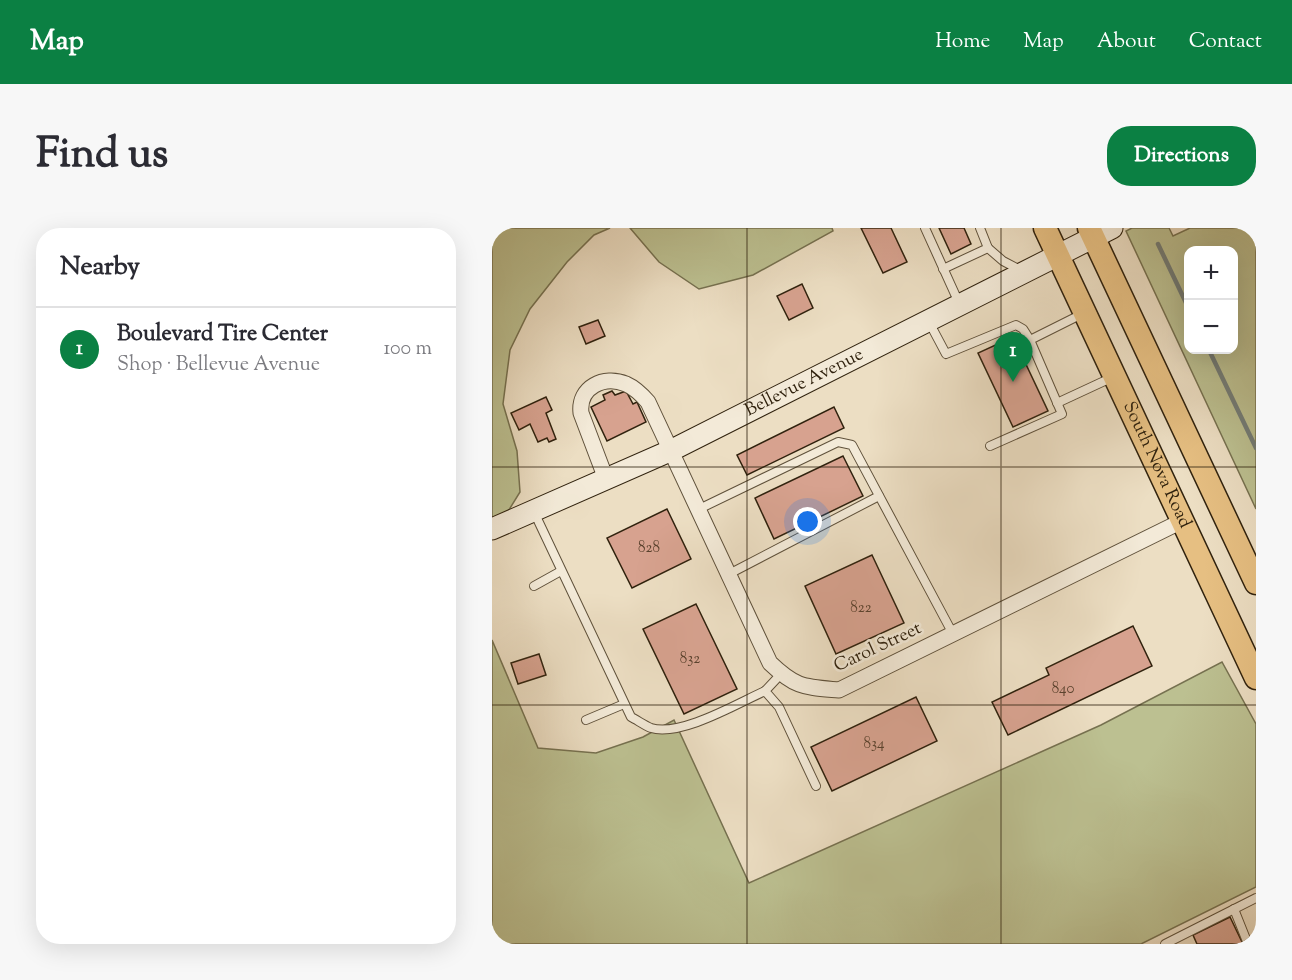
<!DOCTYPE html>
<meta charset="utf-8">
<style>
body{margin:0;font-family:"Sorts Mill Goudy",serif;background:#f7f7f7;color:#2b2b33}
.controls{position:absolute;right:18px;top:18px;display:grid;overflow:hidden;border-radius:12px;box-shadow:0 6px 24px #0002}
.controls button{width:54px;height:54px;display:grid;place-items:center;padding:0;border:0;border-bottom:2px solid #e1e1e2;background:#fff;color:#2b2b33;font:30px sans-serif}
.you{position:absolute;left:316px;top:294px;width:21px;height:21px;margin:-15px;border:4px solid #fff;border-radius:50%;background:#1a73e8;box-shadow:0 0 0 9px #1a73e833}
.badge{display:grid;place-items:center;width:39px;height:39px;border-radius:50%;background:#0b8043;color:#fff;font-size:20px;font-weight:700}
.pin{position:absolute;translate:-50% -50px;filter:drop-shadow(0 2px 3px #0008)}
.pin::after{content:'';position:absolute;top:32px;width:21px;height:18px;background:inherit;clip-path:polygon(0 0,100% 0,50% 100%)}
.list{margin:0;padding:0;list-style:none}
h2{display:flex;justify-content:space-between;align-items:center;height:78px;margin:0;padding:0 24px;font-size:26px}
h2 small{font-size:20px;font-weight:400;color:#7c7c81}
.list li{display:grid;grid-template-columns:39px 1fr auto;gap:18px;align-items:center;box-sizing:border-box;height:84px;padding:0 24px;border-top:2px solid #e1e1e2}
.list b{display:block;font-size:22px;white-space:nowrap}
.list p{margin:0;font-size:20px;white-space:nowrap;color:#7c7c81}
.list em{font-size:20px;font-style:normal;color:#7c7c81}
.map{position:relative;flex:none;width:764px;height:716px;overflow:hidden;border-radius:24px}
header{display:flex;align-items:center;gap:36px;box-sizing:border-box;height:84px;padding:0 30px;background:#0b8043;color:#fff}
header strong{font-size:28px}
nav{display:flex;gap:33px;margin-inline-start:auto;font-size:21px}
.intro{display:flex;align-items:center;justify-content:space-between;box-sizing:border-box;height:144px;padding:0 36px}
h1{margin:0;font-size:42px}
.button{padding:15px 27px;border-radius:24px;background:#0b8043;color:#fff;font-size:21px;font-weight:700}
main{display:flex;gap:36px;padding:0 36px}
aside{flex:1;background:#fff;border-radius:24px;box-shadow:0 6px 24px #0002}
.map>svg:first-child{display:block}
.green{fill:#bcc091;stroke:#767150;stroke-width:1.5;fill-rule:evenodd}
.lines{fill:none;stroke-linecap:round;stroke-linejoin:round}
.stream{stroke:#737d78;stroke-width:4.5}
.building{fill:#d7a28f;stroke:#30220e;stroke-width:1.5}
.lane-casing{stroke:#5f513b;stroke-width:10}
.street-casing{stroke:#5f513b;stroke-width:17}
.secondary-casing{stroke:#30220e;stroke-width:23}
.primary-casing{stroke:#30220e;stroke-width:25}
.lane{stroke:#f3ead8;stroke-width:8}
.street{stroke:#f3ead8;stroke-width:15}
.secondary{stroke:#f3ead8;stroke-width:21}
.primary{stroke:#e6bf82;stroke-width:22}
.grid{fill:none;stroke:#30220e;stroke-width:1.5;stroke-opacity:0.55}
.labels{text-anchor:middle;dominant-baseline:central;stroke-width:5;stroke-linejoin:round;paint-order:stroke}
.number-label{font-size:15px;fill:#5a422e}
.street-label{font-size:18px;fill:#30220e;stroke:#f3ead8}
</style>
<header>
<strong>Map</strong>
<nav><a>Home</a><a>Map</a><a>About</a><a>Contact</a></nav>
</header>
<div class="intro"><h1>Find us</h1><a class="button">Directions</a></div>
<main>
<aside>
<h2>Nearby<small></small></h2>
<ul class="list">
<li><span class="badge">1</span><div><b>Boulevard Tire Center</b><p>Shop · Bellevue Avenue</p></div><em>100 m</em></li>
</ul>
</aside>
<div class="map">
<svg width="764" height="716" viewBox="0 0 764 716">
<rect width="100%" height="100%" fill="#ecdec3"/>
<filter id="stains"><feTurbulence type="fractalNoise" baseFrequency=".00333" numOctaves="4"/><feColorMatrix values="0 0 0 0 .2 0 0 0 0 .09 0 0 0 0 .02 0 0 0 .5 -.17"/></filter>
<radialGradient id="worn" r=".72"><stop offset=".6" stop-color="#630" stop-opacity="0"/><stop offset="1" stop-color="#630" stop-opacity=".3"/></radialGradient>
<g class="green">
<path d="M0 0H118L102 7 75 34 38 81 18 122 11 176 25 223 28 264 15 285 0 291Z"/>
<path d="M138 0H340L341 3 261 47 207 61 167 34Z"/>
<path d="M640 0H677L681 8 698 0H764V281L634 3ZM696 22H742V122H696Z"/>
<path d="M0 412 46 520 104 525 151 509 182 492 257 655 609 497 730 434 764 496V659L649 716H0Z"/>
</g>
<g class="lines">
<g class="stream">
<path d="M666 16 696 79"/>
<path d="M717 122 764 220"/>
</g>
</g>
<g class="building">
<path d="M369 0H399L415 34 391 45Z"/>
<path d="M447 0H472L479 16 459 26Z"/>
<path d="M310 56 321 80 297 92 285 68Z"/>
<path d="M106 92 113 108 94 116 87 99Z"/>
<path d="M521 109 556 183 521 199 486 125Z"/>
<path d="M120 163 123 167 134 163 141 176 145 174 154 194 115 213 99 179 113 172 111 167Z"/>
<path d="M54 169 60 182 54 185 64 211 57 214 55 210 46 214 38 196 27 202 19 185Z"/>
<path d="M342 179 352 200 255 247 245 227Z"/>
<path d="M351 228 371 268 282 311 263 270Z"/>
<path d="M175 281 199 331 140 360 115 310Z"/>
<path d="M380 327 412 395 344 426 313 358Z"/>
<path d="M204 376 245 461 192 486 151 401Z"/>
<path d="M641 398 660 438 516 507 500 474 557 447 554 440Z"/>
<path d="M47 426 54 447 26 456 19 435Z"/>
<path d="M424 469 445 513 340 563 319 519Z"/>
<path d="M738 689 751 716H705L701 707Z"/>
</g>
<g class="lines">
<defs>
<g id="lane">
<path d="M433 0 467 75"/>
<path d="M496 20 511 33 530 43"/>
<path d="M451 41 496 20 488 0"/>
<path d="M437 94 454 126 524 97 531 101 538 112 570 186 498 218"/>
<path d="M538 112 590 86"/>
<path d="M565 175 621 149"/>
<path d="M207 281 346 214 360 217 461 406"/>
<path d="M42 284 139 489C145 492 152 497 159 500 189 509 246 475 273 463"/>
<path d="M237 346 387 268"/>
<path d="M42 358 69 343"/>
<path d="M289 446 273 463 287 479 324 558"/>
<path d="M94 492 132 476"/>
<path d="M742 681 756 716"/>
<path d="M673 716 764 670"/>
</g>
<path id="street" d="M114 251 89 185C86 159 112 147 134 156 143 160 150 167 156 174L278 435C304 460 312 459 347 462L690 293"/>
<g id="secondary">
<path id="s1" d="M0 301 180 222 620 0"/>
</g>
<g id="primary">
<path id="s2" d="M553 0 764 450"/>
<path d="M597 0 764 355"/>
</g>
</defs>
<use href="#lane" class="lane-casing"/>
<use href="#street" class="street-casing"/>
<use href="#secondary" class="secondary-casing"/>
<use href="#primary" class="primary-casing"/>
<use href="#lane" class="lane"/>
<use href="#street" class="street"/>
<use href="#secondary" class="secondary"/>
<use href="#primary" class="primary"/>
</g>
<path class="grid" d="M255 0V716M509 0V716M0 239H764M0 477H764"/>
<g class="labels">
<g class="number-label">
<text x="157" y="320">828</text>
<text x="369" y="380">822</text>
<text x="198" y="431">832</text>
<text x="571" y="461">840</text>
<text x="382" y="516">834</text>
</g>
<g class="street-label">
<text stroke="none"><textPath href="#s1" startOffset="345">Bellevue Avenue</textPath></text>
<text stroke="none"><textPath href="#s2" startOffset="262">South Nova Road</textPath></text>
<text transform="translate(386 420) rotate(-25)">Carol Street</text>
</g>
</g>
<rect width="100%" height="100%" filter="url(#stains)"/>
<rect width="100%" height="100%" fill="url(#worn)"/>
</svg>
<div class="controls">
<button>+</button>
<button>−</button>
</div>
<div class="you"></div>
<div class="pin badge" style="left:521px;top:154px">1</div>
</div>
</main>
